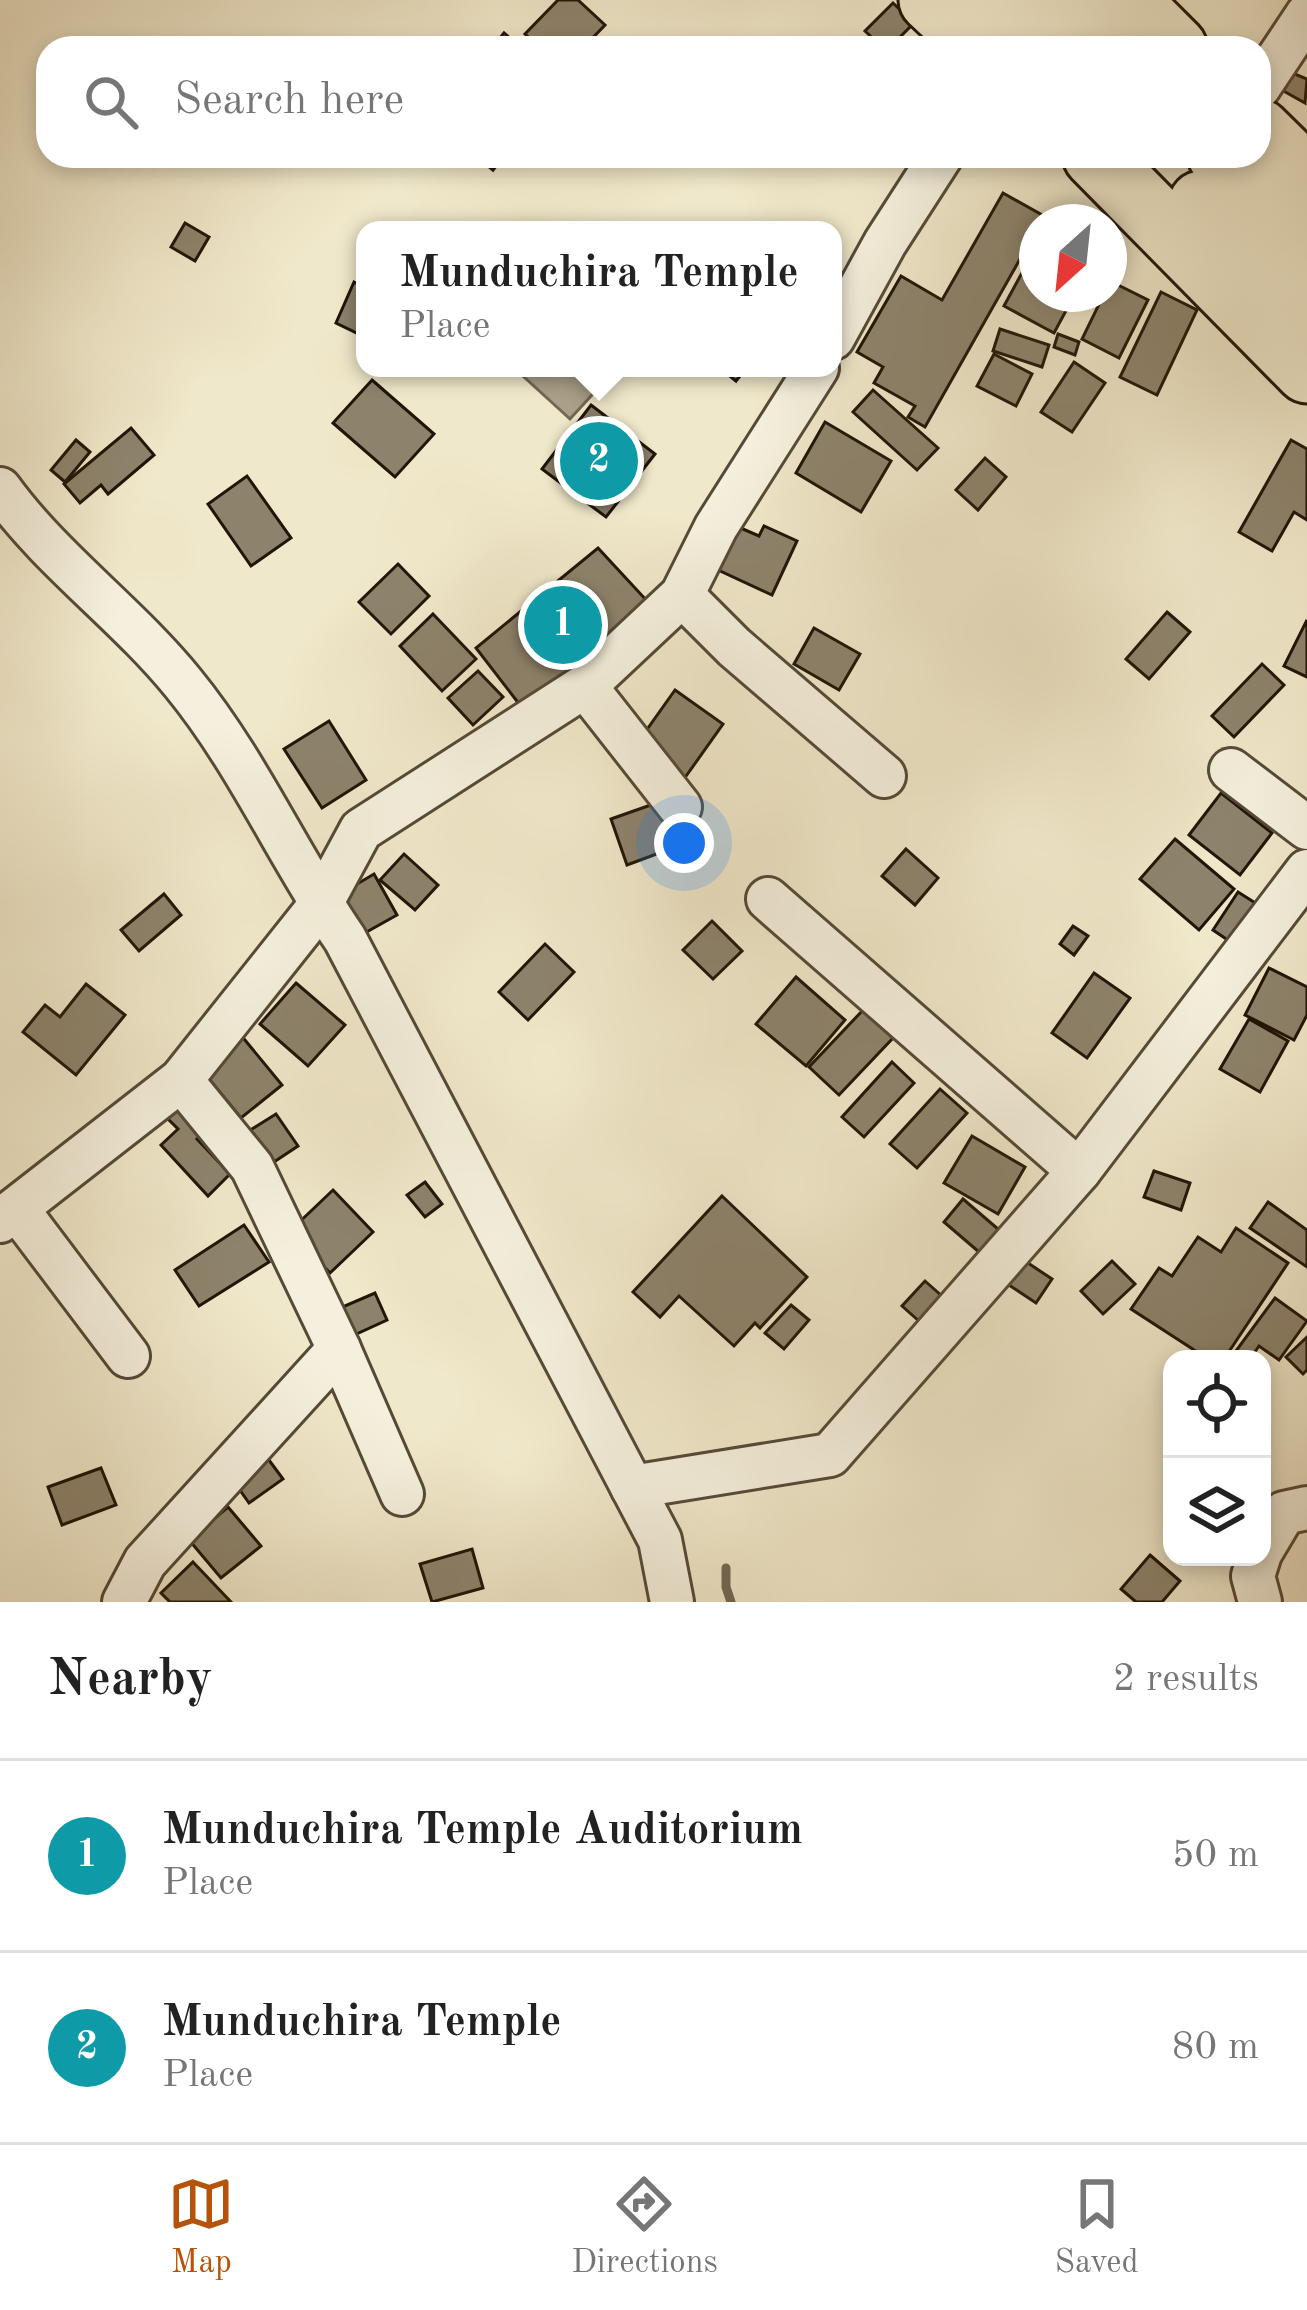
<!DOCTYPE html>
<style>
body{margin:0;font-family:"Old Standard TT",serif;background:#f6f6f6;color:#222}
.controls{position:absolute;right:36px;bottom:36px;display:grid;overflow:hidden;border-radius:24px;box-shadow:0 6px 18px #0003}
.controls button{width:108px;height:108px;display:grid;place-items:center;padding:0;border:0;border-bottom:3px solid #e0e0e0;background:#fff;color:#222;font:60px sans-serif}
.compass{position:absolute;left:1019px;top:204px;width:108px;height:108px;border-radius:50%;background:#fff;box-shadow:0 6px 18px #0003;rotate:207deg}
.you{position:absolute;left:684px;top:843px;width:42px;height:42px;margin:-30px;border:9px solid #fff;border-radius:50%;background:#1a73e8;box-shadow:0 0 0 18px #1a73e833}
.badge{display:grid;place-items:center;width:78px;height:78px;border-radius:50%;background:#b45309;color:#fff;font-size:39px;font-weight:700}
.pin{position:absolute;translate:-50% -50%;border:6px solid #fff;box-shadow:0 3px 12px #0006}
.popup{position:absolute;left:356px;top:221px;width:486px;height:156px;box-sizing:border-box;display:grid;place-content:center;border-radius:24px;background:#fff;filter:drop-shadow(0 3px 9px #0005);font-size:39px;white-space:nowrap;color:#767676}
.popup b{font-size:45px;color:#222}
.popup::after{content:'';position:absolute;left:50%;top:100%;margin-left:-24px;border:24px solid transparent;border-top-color:#fff}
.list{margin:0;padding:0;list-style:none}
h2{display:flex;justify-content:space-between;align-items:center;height:156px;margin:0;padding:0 48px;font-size:51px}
h2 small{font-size:39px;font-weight:400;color:#767676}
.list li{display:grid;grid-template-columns:78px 1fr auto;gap:36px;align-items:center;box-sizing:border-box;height:192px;padding:0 48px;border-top:3px solid #e0e0e0}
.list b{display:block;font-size:45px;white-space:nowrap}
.list p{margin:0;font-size:39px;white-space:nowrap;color:#767676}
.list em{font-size:39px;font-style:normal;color:#767676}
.icon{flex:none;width:66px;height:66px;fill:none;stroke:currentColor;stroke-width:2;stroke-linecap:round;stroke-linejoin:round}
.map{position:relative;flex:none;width:1307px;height:1602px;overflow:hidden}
.search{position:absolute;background:#fff;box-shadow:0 6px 18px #0003;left:36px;right:36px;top:36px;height:132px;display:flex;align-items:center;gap:30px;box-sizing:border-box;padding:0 42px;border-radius:36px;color:#767676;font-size:45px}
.sheet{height:540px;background:#fff}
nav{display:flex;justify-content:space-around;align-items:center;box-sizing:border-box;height:168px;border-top:3px solid #e0e0e0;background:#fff;font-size:33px;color:#767676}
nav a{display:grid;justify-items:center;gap:6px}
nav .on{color:#b45309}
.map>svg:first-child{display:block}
.water{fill:#aaa087;stroke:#736853;stroke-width:3}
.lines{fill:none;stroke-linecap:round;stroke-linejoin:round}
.stream{stroke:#736853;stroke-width:9}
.building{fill:#8d836c;stroke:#211506;stroke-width:3}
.minor-casing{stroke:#554a37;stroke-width:48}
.highway-casing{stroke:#211506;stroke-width:69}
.minor{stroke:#f5f0dd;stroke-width:42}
.highway{stroke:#f0e8ca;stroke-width:63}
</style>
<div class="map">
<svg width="1307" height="1602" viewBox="0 0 1307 1602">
<rect width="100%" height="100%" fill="#f0e8ca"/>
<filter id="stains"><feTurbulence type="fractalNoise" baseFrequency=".00167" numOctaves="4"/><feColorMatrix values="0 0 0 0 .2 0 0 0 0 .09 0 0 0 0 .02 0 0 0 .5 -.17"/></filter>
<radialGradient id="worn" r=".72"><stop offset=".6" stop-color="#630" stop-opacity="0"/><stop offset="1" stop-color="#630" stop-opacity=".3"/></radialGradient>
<path class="water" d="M533 368H586L602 384 570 419 524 377Z"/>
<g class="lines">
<path class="stream" d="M726 1568V1587L731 1602"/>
</g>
<g class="building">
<path d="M558 0H578L605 25 583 48H540L525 34Z"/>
<path d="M893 3 914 23 889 48H883L865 31Z"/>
<path d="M504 33 522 48H492Z"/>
<path d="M1290 72 1307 79 1305 103 1280 89Z"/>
<path d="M476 156H504L493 170Z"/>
<path d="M1003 193 1044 216 1037 222V229L925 427 908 417 915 406 874 383 883 367 857 352 901 276 942 300Z"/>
<path d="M185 223 209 237 195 261 171 247Z"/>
<path d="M1037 245V294H1075L1054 333 1004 306Z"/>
<path d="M1110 281 1148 300 1119 358 1082 339 1104 294H1109Z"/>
<path d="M354 282 365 288V337L336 323Z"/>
<path d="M1161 292 1197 310 1157 395 1120 377Z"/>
<path d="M1000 329 1049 345 1042 367 993 351Z"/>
<path d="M1058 334 1079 342 1075 355 1054 347Z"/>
<path d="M994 354 1032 374 1016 406 977 386Z"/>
<path d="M1074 362 1105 383 1072 432 1041 412Z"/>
<path d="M720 368H746L736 381Z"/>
<path d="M372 380 434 434 395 477 333 423Z"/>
<path d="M873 390 938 448 917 470 853 412Z"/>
<path d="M591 405 655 454 606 517 542 469Z"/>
<path d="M825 422 891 461 861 512 796 473Z"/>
<path d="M131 428 154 455 108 494 101 485 80 503 64 484Z"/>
<path d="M76 440 90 452 65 482 51 470Z"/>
<path d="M1291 440 1307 449V520L1294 512 1272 551 1239 532Z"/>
<path d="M985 458 1006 477 978 510 956 490Z"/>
<path d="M247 476 291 538 251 566 208 504Z"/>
<path d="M736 526 759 536 764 526 797 541 772 595 716 569Z"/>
<path d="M598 548 649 603 523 709 476 648Z"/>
<path d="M398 564 429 596 391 634 359 602Z"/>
<path d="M1167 612 1190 632 1149 679 1126 659Z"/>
<path d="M433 614 476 659 442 691 400 646Z"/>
<path d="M1307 620V677L1284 666Z"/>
<path d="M814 628 860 654 839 690 794 664Z"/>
<path d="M1262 664 1284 685 1234 737 1212 716Z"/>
<path d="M478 671 503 697 473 725 448 698Z"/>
<path d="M675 690 723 724 684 779 636 745Z"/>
<path d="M329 721 366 780 322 808 284 749Z"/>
<path d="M1221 793 1272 833 1240 875 1189 835Z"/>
<path d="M662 801 678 846 627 865 611 819Z"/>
<path d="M1175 839 1234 889 1199 930 1140 879Z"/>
<path d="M906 849 938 878 915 905 882 876Z"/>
<path d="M404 854 438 885 415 910 380 880Z"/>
<path d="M374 874 397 915 363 934 340 894Z"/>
<path d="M1238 892 1260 906 1235 945 1213 930Z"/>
<path d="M164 894 181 915 139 951 121 930Z"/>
<path d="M712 921 742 951 713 979 683 950Z"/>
<path d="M1073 926 1088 936 1074 955 1060 944Z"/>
<path d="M545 944 574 972 528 1020 499 992Z"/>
<path d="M1269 968 1307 987V1015L1294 1040 1245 1015Z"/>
<path d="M1094 973 1130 998 1087 1058 1052 1033Z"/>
<path d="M796 977 845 1020 806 1066 756 1024Z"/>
<path d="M296 983 345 1025 308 1066 260 1024Z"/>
<path d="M86 984 125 1015 76 1075 23 1032 45 1005 60 1017Z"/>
<path d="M863 1010 893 1038 839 1095 809 1067Z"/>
<path d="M1249 1019 1288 1041 1260 1092 1220 1069Z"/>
<path d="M240 1034 282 1085 241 1118 199 1067Z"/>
<path d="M892 1062 914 1083 864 1137 842 1117Z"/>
<path d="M940 1089 967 1113 917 1168 890 1144Z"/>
<path d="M181 1094 211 1126 197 1139 230 1174 208 1196 161 1145 178 1129 162 1113Z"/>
<path d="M276 1114 298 1146 268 1166 247 1132Z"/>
<path d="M972 1136 1025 1167 998 1214 944 1183Z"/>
<path d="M1154 1171 1190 1183 1181 1210 1144 1197Z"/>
<path d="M425 1182 442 1204 425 1217 407 1195Z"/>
<path d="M333 1190 373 1232 330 1273 290 1231Z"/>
<path d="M722 1196 807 1277 760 1328 755 1323 734 1346 679 1296 660 1317 633 1292Z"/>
<path d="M963 1199 1005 1235 986 1258 944 1222Z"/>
<path d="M1268 1202 1307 1230V1267L1250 1228Z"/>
<path d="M244 1225 269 1262 199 1306 175 1270Z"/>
<path d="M1236 1228 1288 1263 1224 1359H1208L1131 1309 1159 1268 1172 1276 1198 1237 1221 1252Z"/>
<path d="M1019 1257 1052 1279 1036 1303 1003 1281Z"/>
<path d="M1112 1261 1135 1284 1103 1314 1081 1291Z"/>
<path d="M925 1281 943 1297 920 1322 902 1306Z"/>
<path d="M375 1293 387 1320 352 1336 340 1308Z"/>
<path d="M1275 1298 1307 1321 1279 1360 1259 1346 1250 1359H1230Z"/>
<path d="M791 1305 809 1320 784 1349 765 1333Z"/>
<path d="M1307 1337V1370L1303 1374 1286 1357Z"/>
<path d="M263 1452 283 1479 249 1503 230 1476Z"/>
<path d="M101 1468 116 1505 62 1525 48 1487Z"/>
<path d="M228 1507 261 1546 221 1578 189 1540Z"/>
<path d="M472 1549 483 1588 432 1602 420 1564Z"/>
<path d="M1150 1555 1180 1581 1162 1602H1136L1121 1589Z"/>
<path d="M193 1562 231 1602H170L161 1593Z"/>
</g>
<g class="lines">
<defs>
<g id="minor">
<path d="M1259 87 1307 15"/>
<path d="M833 338 885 243 941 156"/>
<path d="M0 489C52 561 127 614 183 683 247 761 288 856 345 939L660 1540 672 1602"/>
<path d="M682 595 734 647 884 776"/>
<path d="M585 686 680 807"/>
<path d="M1231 770 1307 828"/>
<path d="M768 899 1079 1171"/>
<path d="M181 1080 252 1167 339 1349 402 1494"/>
<path d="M17 1209 128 1356"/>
<path d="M0 1221 181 1080 321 904 361 830 585 686 682 595 716 527 817 368"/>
<path d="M632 1487 830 1455 1079 1171 1307 871"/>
<path d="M1262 1550 1284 1513 1307 1508"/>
<path d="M1259 1557 1253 1576 1260 1602"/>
<path d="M124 1602 145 1562 339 1349"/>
</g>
<g id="highway">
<path d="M931 0 982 48"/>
<path d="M991 0 1040 48"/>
<path d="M1060 0 1109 48"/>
<path d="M1127 0 1175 48"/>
<path d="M1259 131 1307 178"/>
<path d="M1095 156 1307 371"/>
<path d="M1220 156 1307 240"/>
<path d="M1201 203 1307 306"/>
</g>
</defs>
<use href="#minor" class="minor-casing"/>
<use href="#highway" class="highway-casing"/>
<use href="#minor" class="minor"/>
<use href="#highway" class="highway"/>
</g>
<rect width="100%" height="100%" filter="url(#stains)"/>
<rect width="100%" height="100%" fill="url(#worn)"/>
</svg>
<div class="controls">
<button><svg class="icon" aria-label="locate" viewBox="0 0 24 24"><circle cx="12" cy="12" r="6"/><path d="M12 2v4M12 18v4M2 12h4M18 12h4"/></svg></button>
<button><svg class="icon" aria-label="layers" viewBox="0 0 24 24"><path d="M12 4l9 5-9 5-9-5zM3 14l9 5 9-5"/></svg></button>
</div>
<svg class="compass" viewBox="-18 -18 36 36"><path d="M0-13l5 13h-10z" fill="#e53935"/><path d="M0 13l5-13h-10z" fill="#767676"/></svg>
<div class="you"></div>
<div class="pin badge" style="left:563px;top:625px;background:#0f9aa8">1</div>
<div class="pin badge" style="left:599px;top:461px;background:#0f9aa8">2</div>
<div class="popup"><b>Munduchira Temple</b>Place</div>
<div class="search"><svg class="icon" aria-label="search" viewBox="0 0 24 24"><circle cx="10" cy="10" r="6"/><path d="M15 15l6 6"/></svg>Search here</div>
</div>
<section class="sheet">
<h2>Nearby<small>2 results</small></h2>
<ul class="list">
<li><span class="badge" style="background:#0f9aa8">1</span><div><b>Munduchira Temple Auditorium</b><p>Place</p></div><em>50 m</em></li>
<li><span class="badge" style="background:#0f9aa8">2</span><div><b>Munduchira Temple</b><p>Place</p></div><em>80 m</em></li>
</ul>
</section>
<nav>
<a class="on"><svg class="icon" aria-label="map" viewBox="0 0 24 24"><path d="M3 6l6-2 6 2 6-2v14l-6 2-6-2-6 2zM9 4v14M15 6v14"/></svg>Map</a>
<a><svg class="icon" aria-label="directions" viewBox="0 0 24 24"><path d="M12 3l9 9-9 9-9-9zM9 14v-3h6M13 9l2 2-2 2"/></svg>Directions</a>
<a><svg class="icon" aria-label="saved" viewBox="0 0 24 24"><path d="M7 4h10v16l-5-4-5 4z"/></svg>Saved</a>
</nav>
